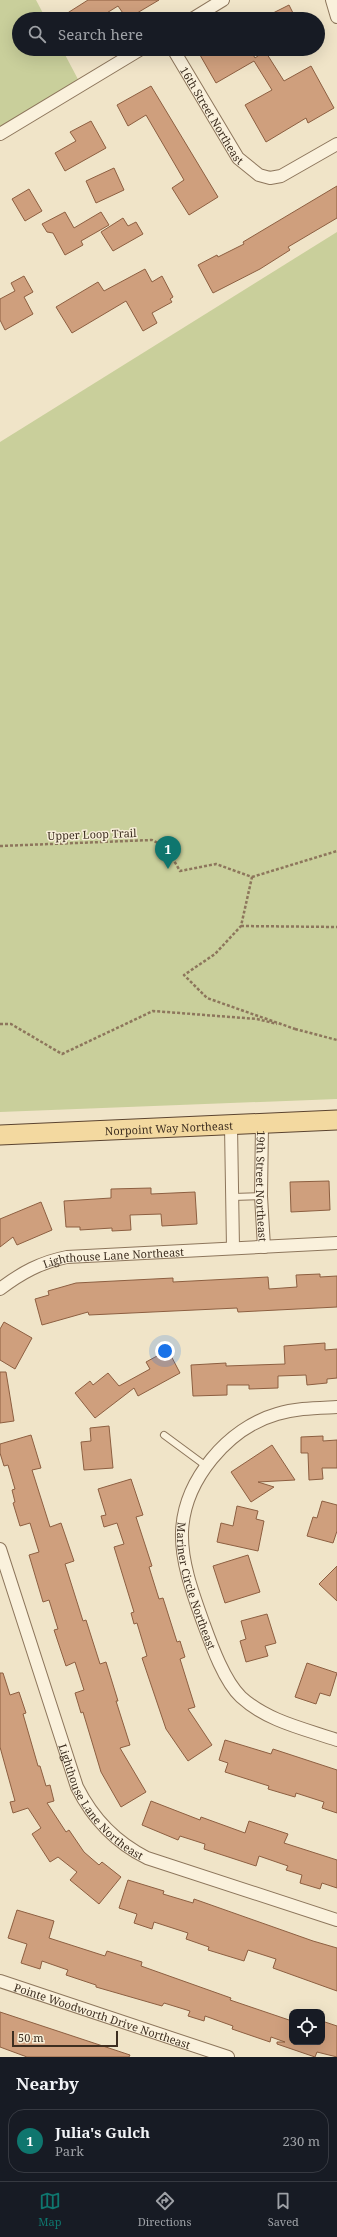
<!DOCTYPE html>
<style>
body{margin:0;font-family:"Noto Serif",serif;background:#242831;color:#f1f3f6}
.controls{position:absolute;right:12px;bottom:12px;display:grid;overflow:hidden;border-radius:8px;box-shadow:0 4px 16px #0002}
.controls button{width:36px;height:36px;display:grid;place-items:center;padding:0;border:0;border-bottom:1px solid #363941;background:#171b24;color:#f1f3f6;font:20px sans-serif}
.scale{position:absolute;left:12px;bottom:10px;width:106px;box-sizing:border-box;padding-left:4px;border:2px solid #3d2e20;border-top:0;font-size:11px;line-height:14px;white-space:nowrap;color:#3d2e20;-webkit-text-stroke:3px #f7eed8;paint-order:stroke}
.you{position:absolute;left:165px;top:1351px;width:14px;height:14px;margin:-10px;border:3px solid #fff;border-radius:50%;background:#1a73e8;box-shadow:0 0 0 6px #1a73e833}
.badge{display:grid;place-items:center;width:26px;height:26px;border-radius:50%;background:#0f766e;color:#fff;font-size:13px;font-weight:700}
.pin{position:absolute;translate:-50% -33px;filter:drop-shadow(0 1px 2px #0008)}
.pin::after{content:'';position:absolute;top:21px;width:14px;height:12px;background:inherit;clip-path:polygon(0 0,100% 0,50% 100%)}
.list{margin:0;padding:0;list-style:none}
h2{display:flex;justify-content:space-between;align-items:center;height:52px;margin:0;padding:0 16px;font-size:17px}
h2 small{font-size:13px;font-weight:400;color:#9ea1a6}
.list li{display:grid;grid-template-columns:26px 1fr auto;gap:12px;align-items:center;box-sizing:border-box;height:64px;margin:0 8px 8px;padding:0 8px;border:1px solid #363941;border-radius:16px}
.list b{display:block;font-size:15px;white-space:nowrap}
.list p{margin:0;font-size:13px;white-space:nowrap;color:#9ea1a6}
.list em{font-size:13px;font-style:normal;color:#9ea1a6}
.icon{flex:none;width:22px;height:22px;fill:none;stroke:currentColor;stroke-width:2;stroke-linecap:round;stroke-linejoin:round}
.map{position:relative;flex:none;width:337px;height:2057px;overflow:hidden}
.search{position:absolute;background:#171b24;box-shadow:0 4px 16px #0002;left:12px;right:12px;top:12px;height:44px;display:flex;align-items:center;gap:10px;box-sizing:border-box;padding:0 14px;border-radius:22px;color:#9ea1a6;font-size:15px}
.sheet{height:124px;background:#171b24}
nav{display:flex;justify-content:space-around;align-items:center;box-sizing:border-box;height:56px;border-top:1px solid #363941;background:#171b24;font-size:11px;color:#9ea1a6}
nav a{display:grid;justify-items:center;gap:2px}
nav .on{color:#0f766e}
.map>svg:first-child{display:block}
.green{fill:#c9cf9b}
.building{fill:#cf9f7d;stroke:#8d5f41}
.lines{fill:none;stroke-linecap:round;stroke-linejoin:round}
.service-casing{stroke:#8d765c;stroke-width:8}
.minor-casing{stroke:#8d765c;stroke-width:14}
.primary-casing{stroke:#5b4430;stroke-width:21}
.path{stroke:#8d765c;stroke-width:2.5;stroke-dasharray:3 2;stroke-linecap:butt}
.service{stroke:#faf1dc;stroke-width:6}
.minor{stroke:#faf1dc;stroke-width:12}
.primary{stroke:#f3d9a0;stroke-width:19}
.labels{text-anchor:middle;dominant-baseline:central;stroke-width:3;stroke-linejoin:round;paint-order:stroke}
.street-label{font-size:11px;fill:#3d2e20;stroke:#f7eed8}
</style>
<div class="map">
<svg width="337" height="2057" viewBox="0 0 337 2057">
<rect width="100%" height="100%" fill="#f0e4c8"/>
<g class="green">
<path d="M0 0H36L46 19H19V49H62L81 85 0 134Z"/>
<path d="M337 232V1099L0 1112V442Z"/>
</g>
<g class="building">
<path d="M88 0H159L127 19 118 6 97 19H58Z"/>
<path d="M289 5 296 19H261Z"/>
<path d="M210 49H250L255 58 265 51 284 81 311 66 334 108 308 123 306 118 266 142 245 105 272 90 254 61 216 83 200 55Z"/>
<path d="M151 86 218 197 189 215 172 188 184 180 146 115 128 126 117 105Z"/>
<path d="M91 121 106 148 65 171 55 153 76 141 70 132Z"/>
<path d="M114 168 124 190 96 203 86 181Z"/>
<path d="M337 186V218L288 247 290 250 260 269 213 293 198 265 217 255 218 257 244 244 243 242Z"/>
<path d="M29 189 42 211 25 221 12 199Z"/>
<path d="M65 212 74 228 101 212 109 225 81 241 83 245 65 255 53 233 47 232 42 224Z"/>
<path d="M123 218 128 226 136 222 143 234 113 251 101 232Z"/>
<path d="M145 269 152 282 162 276 173 297 170 299 172 302 152 313 157 323 143 331 126 301 72 333 56 307 98 282 104 291Z"/>
<path d="M24 276 33 292 24 297 33 314 5 330 0 320V299L15 291 11 283Z"/>
<path d="M329 1181 330 1210 291 1212 290 1182Z"/>
<path d="M151 1188V1194L195 1192 197 1224 162 1226 161 1214 130 1215 131 1230 112 1231V1228L80 1230V1227H66L64 1201 111 1198V1189Z"/>
<path d="M41 1202 52 1230 17 1245 13 1237 0 1247V1219Z"/>
<path d="M320 1274V1277L337 1276V1307L238 1312 237 1308 89 1315 88 1312 42 1325 35 1299 49 1295 48 1291 76 1283 173 1278V1282L268 1277 269 1289 297 1287 296 1275Z"/>
<path d="M4 1322 32 1338 15 1369 0 1360V1329Z"/>
<path d="M325 1343V1350L337 1349V1378L327 1379V1383L307 1385 306 1375 278 1376V1388L249 1389V1385H227V1395L193 1396 191 1365 226 1363V1366L285 1364 284 1346Z"/>
<path d="M168 1350 180 1373 138 1396 134 1388 95 1418 75 1393 90 1381 93 1385 108 1373 119 1386 150 1369 146 1362Z"/>
<path d="M0 1372H6L14 1421 0 1423Z"/>
<path d="M109 1426 113 1468 84 1470 81 1442 91 1441 90 1428Z"/>
<path d="M31 1435 41 1468 32 1470 50 1527 61 1523 74 1561 65 1564 83 1621 86 1620 100 1664 106 1662 118 1701H116L130 1745 120 1748 146 1792 121 1807 101 1772 83 1712 81 1713 75 1693 84 1690 75 1662 66 1666 54 1630 58 1629 49 1600 43 1602 29 1555 39 1552 30 1523 20 1526 13 1503 15 1502 12 1490 15 1489 8 1465 4 1466 0 1453V1444Z"/>
<path d="M323 1436V1441L337 1440V1468H322L323 1479 309 1480 308 1453H301V1437Z"/>
<path d="M272 1445 295 1480 258 1482 274 1487 251 1502 231 1472Z"/>
<path d="M131 1479 143 1515 136 1517 152 1566 149 1567 159 1599 163 1598 177 1642 180 1641 185 1657 180 1659 195 1707 188 1709 212 1745 188 1761 166 1729 142 1658 147 1656 137 1623 134 1624 131 1613 134 1612 114 1547 124 1544 117 1523 104 1527 101 1516 106 1515 98 1489Z"/>
<path d="M322 1501 337 1505V1531L333 1543 307 1536 313 1517 317 1518Z"/>
<path d="M237 1506 258 1511 256 1519 264 1521 258 1551 217 1542 221 1523 233 1526Z"/>
<path d="M248 1555 260 1592 225 1603 213 1566Z"/>
<path d="M337 1566V1601L319 1584Z"/>
<path d="M267 1614 276 1643 265 1646 268 1656 246 1662 240 1641 246 1639 241 1621Z"/>
<path d="M307 1663 337 1673 330 1696 320 1693 316 1704 295 1697Z"/>
<path d="M0 1673H3L10 1695 19 1692 26 1713 23 1714 38 1766H40L46 1786 50 1785 54 1801 47 1803 66 1832 69 1830 84 1852 99 1865 102 1862 121 1877 99 1904 70 1880 77 1872 58 1857 50 1862 32 1834 41 1828 28 1808 13 1813 10 1802 15 1801 0 1747Z"/>
<path d="M225 1740 271 1754 273 1749 337 1770V1813L322 1808 324 1802 296 1793 295 1797 268 1789 269 1786 225 1772 228 1763 219 1760Z"/>
<path d="M151 1801 200 1820 201 1817 245 1833 249 1821 288 1834 284 1843 337 1860V1888L322 1883 320 1889 300 1883 302 1875 286 1870 288 1866 259 1856 256 1866 204 1849 205 1844 180 1836 178 1840 142 1825Z"/>
<path d="M128 1880 164 1891 163 1894 193 1903 194 1899 313 1941 337 1948V1991L273 1968 276 1959 248 1950 244 1961 208 1950 209 1947 186 1939 188 1933 154 1922 152 1929 134 1923 137 1914 119 1908Z"/>
<path d="M17 1910 54 1921 49 1938 105 1956 107 1951 142 1962 141 1966 231 1998 230 2000 292 2021V2042H322V2021L337 2026V2057L317 2052 315 2057 277 2044V2042H285L271 2037 270 2042 232 2029 233 2026 205 2016 204 2021 188 2016 190 2011 164 2003 162 2006 96 1987V1985L66 1975 68 1970 42 1961 40 1969 21 1963 27 1944 8 1938Z"/>
<path d="M0 2012 130 2055 129 2057H27L0 2047Z"/>
</g>
<g class="lines">
<defs>
<g id="service">
<path d="M233 1197 261 1196"/>
<path d="M164 1435 206 1466"/>
</g>
<g id="minor">
<path d="M332 0 337 17"/>
<path d="M192 19 223 0"/>
<path id="s1" d="M173 49 238 158 259 175 270 178 281 176 337 144"/>
<path d="M0 134 141 49"/>
<path id="s2" d="M262 1124 261 1196 264 1247"/>
<path d="M231 1126 233 1248"/>
<path id="s3" d="M0 1289C21 1273 41 1262 67 1257L337 1243"/>
<path id="s4" d="M337 1407C317 1408 297 1408 277 1414 228 1428 184 1480 182 1532 181 1562 193 1594 203 1622 211 1644 224 1681 241 1697 267 1721 305 1729 337 1740"/>
<path id="s5" d="M0 1549 77 1787C93 1819 115 1842 147 1858L337 1920"/>
<path id="s6" d="M0 1981 228 2057"/>
</g>
<g id="primary">
<path id="s7" d="M0 1135 337 1120"/>
</g>
</defs>
<use href="#service" class="service-casing"/>
<use href="#minor" class="minor-casing"/>
<use href="#primary" class="primary-casing"/>
<g class="path">
<path d="M0 846 152 840 166 847 180 871 216 864 252 877 241 926 215 954 184 975 207 998 295 1029"/>
<path d="M252 877 337 851"/>
<path d="M241 926 337 927"/>
<path d="M0 1024H11L62 1054 153 1011 257 1019 277 1024"/>
<path d="M295 1029 337 1040"/>
</g>
<use href="#service" class="service"/>
<use href="#minor" class="minor"/>
<use href="#primary" class="primary"/>
</g>
<g class="labels">
<g class="street-label">
<text stroke="none"><textPath href="#s1" startOffset="77">16th Street Northeast</textPath></text>
<text transform="translate(92 834) rotate(-2)">Upper Loop Trail</text>
<text stroke="none"><textPath href="#s7" startOffset="169">Norpoint Way Northeast</textPath></text>
<text stroke="none"><textPath href="#s2" startOffset="62">19th Street Northeast</textPath></text>
<text stroke="none"><textPath href="#s3" startOffset="121">Lighthouse Lane Northeast</textPath></text>
<text stroke="none"><textPath href="#s4" startOffset="277">Mariner Circle Northeast</textPath></text>
<text stroke="none"><textPath href="#s5" startOffset="276">Lighthouse Lane Northeast</textPath></text>
<text stroke="none"><textPath href="#s6" startOffset="108">Pointe Woodworth Drive Northeast</textPath></text>
</g>
</g>
</svg>
<div class="controls">
<button><svg class="icon" aria-label="locate" viewBox="0 0 24 24"><circle cx="12" cy="12" r="6"/><path d="M12 2v4M12 18v4M2 12h4M18 12h4"/></svg></button>
</div>
<div class="scale">50 m</div>
<div class="you"></div>
<div class="pin badge" style="left:168px;top:869px">1</div>
<div class="search"><svg class="icon" aria-label="search" viewBox="0 0 24 24"><circle cx="10" cy="10" r="6"/><path d="M15 15l6 6"/></svg>Search here</div>
</div>
<section class="sheet">
<h2>Nearby<small></small></h2>
<ul class="list">
<li><span class="badge">1</span><div><b>Julia's Gulch</b><p>Park</p></div><em>230 m</em></li>
</ul>
</section>
<nav>
<a class="on"><svg class="icon" aria-label="map" viewBox="0 0 24 24"><path d="M3 6l6-2 6 2 6-2v14l-6 2-6-2-6 2zM9 4v14M15 6v14"/></svg>Map</a>
<a><svg class="icon" aria-label="directions" viewBox="0 0 24 24"><path d="M12 3l9 9-9 9-9-9zM9 14v-3h6M13 9l2 2-2 2"/></svg>Directions</a>
<a><svg class="icon" aria-label="saved" viewBox="0 0 24 24"><path d="M7 4h10v16l-5-4-5 4z"/></svg>Saved</a>
</nav>
